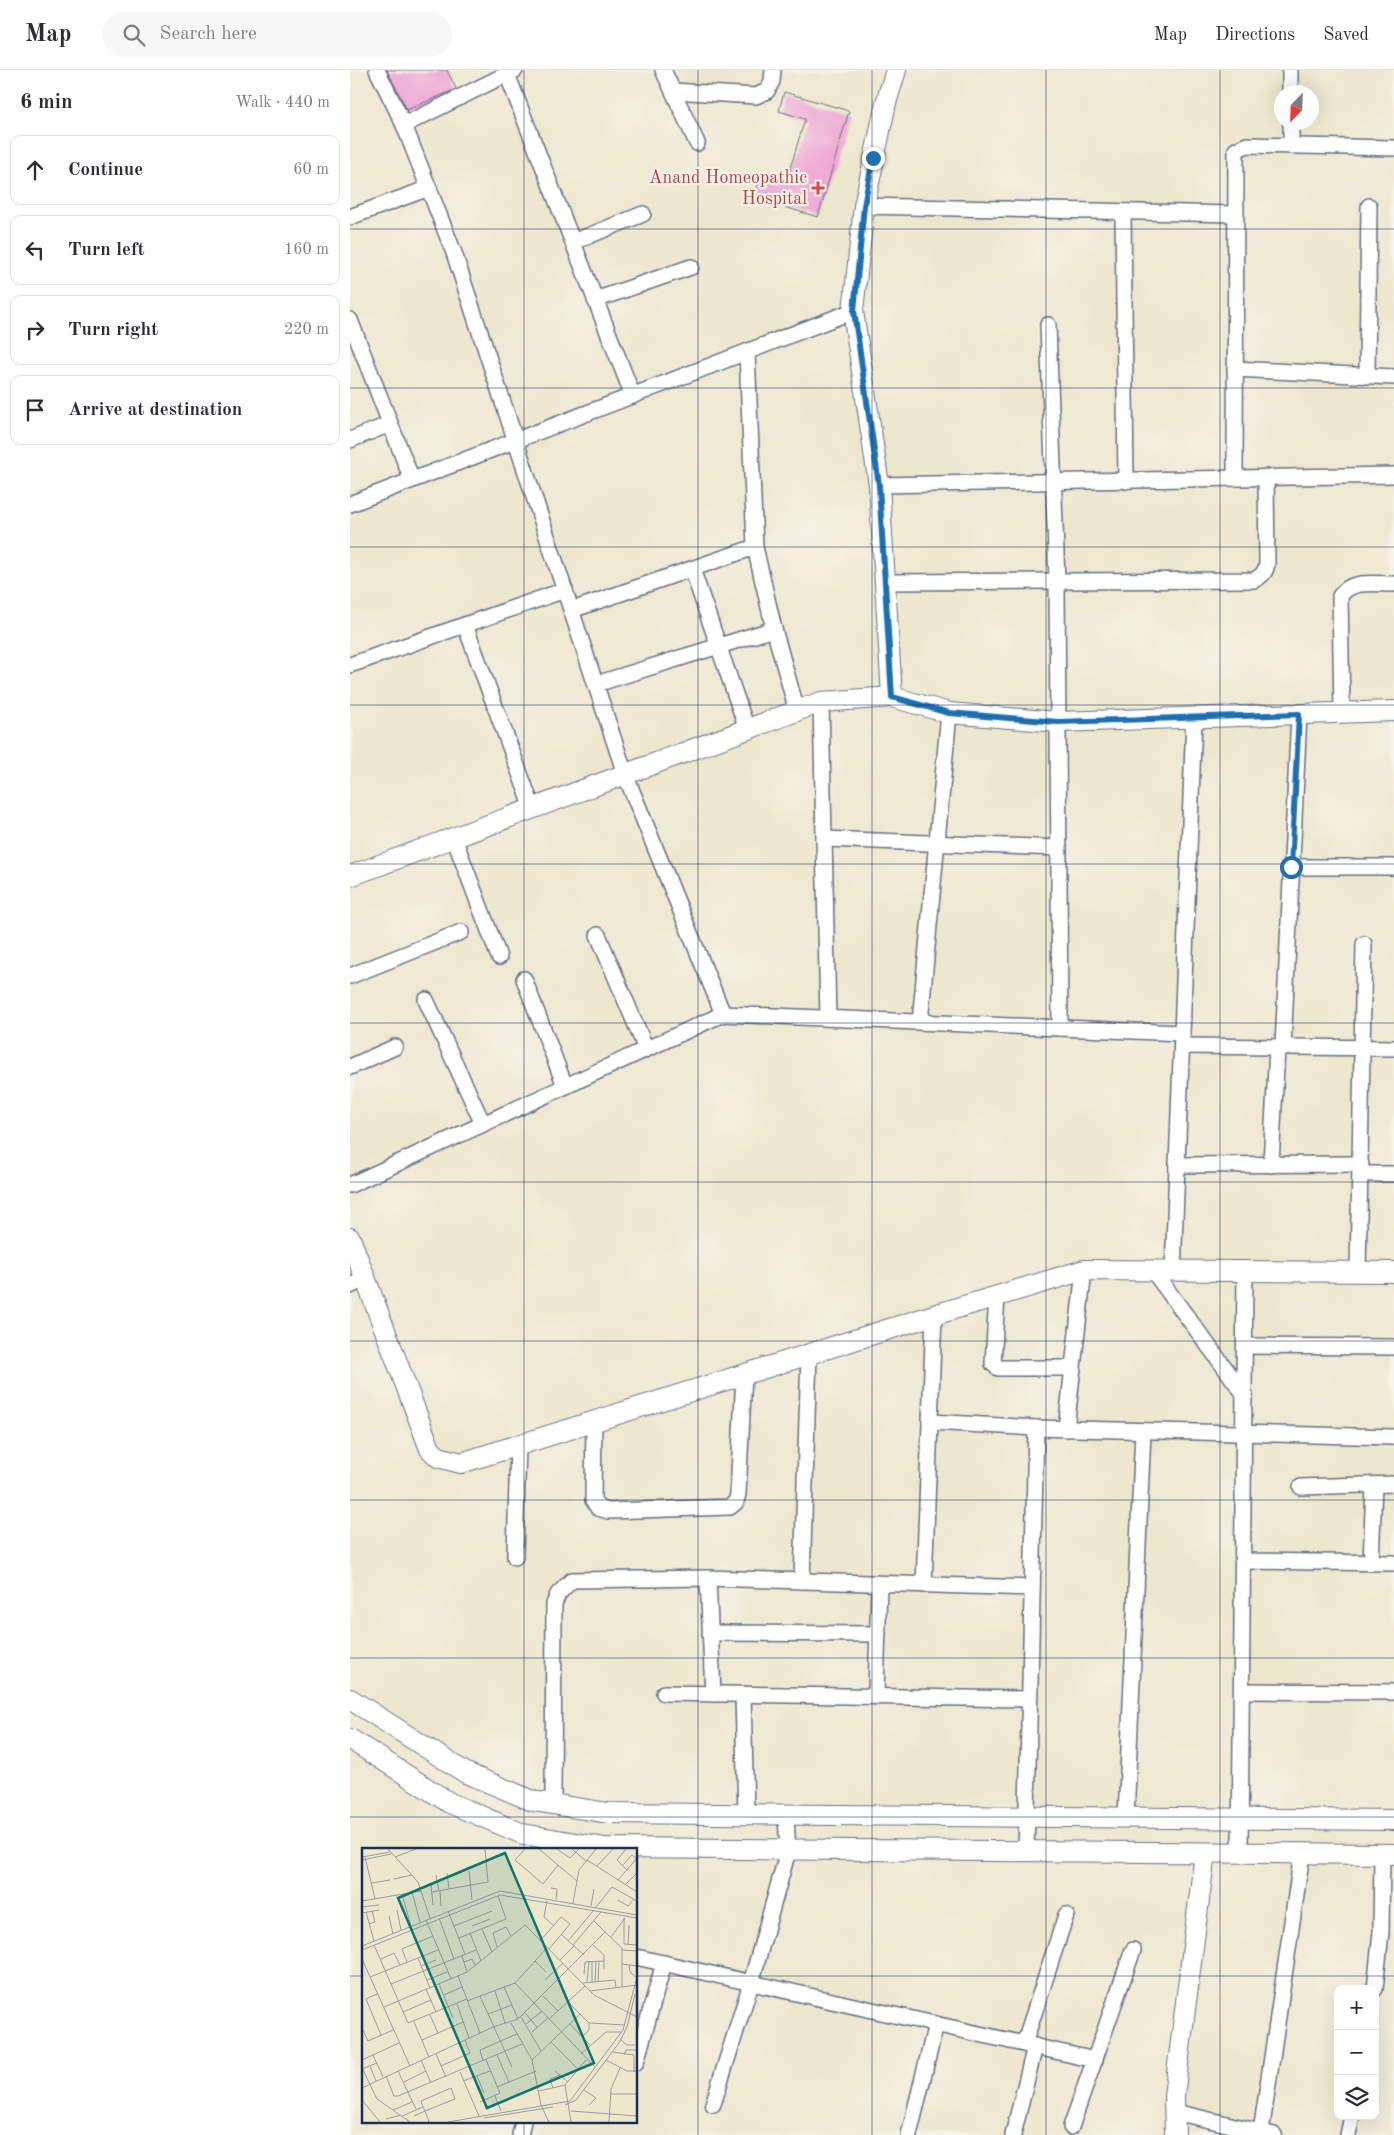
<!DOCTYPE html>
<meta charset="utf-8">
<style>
body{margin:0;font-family:"Old Standard TT",serif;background:#f7f7f7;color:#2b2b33}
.controls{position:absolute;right:15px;bottom:15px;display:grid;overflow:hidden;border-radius:10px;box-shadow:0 5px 20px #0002}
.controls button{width:45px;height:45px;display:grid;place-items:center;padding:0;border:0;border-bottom:1px solid #e1e1e2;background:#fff;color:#2b2b33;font:25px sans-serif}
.compass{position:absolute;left:924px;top:15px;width:45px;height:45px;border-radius:50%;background:#fff;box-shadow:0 5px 20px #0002;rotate:203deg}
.stop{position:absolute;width:15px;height:15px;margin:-11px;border:4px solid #1f6fb2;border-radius:50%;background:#fff}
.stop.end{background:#1f6fb2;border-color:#fff;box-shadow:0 1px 5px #0008}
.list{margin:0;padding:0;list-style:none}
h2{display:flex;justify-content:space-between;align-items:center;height:65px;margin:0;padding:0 20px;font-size:21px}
h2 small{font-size:16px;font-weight:400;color:#7c7c81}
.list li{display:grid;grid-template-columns:32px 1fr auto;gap:15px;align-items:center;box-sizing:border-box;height:70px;margin:0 10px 10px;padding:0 10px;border:1px solid #e1e1e2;border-radius:10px}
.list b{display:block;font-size:19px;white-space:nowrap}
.list em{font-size:16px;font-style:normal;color:#7c7c81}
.icon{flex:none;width:28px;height:28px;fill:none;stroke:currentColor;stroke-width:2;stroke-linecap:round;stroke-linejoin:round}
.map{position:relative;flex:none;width:1044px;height:2065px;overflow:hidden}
header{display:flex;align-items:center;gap:30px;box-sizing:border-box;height:70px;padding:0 25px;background:#fff;border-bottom:1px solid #e1e1e2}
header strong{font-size:24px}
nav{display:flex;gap:28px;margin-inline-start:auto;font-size:18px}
.search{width:350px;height:45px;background:#f7f7f7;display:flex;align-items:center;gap:12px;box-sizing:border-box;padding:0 18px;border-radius:28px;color:#7c7c81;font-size:19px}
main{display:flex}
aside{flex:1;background:#fff}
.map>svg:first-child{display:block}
.building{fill:#efa6d4}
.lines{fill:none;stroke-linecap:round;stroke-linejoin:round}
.street-casing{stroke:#646f85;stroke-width:18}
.secondary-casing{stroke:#646f85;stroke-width:22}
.street{stroke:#fff;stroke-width:15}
.secondary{stroke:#fff;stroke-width:20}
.route{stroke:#1f6fb2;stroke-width:6}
.grid{fill:none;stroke:#1b2f5e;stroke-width:1;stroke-opacity:0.55}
.health-dot{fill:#e0444e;stroke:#f7f3e8;stroke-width:2}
.labels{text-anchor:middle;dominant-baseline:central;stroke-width:4.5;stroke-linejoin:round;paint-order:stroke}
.health-label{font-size:18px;fill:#be3a42;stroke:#f7f3e8;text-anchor:end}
.inset-road{fill:none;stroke:#999da1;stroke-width:1}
.view{fill:#0f766e;fill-opacity:0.15;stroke:#0f766e;stroke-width:2.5}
.inset-edge{fill:none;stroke:#1b2f5e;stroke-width:2.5}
</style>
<header>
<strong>Map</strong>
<div class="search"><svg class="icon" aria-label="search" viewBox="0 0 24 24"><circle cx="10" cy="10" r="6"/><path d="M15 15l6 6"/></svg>Search here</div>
<nav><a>Map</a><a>Directions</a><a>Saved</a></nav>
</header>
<main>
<aside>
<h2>6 min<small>Walk · 440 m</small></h2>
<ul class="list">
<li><svg class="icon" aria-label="ahead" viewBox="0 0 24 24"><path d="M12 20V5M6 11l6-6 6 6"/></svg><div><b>Continue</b></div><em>60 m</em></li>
<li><svg class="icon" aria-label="left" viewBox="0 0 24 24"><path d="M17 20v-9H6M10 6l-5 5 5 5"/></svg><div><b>Turn left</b></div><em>160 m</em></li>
<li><svg class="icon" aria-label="right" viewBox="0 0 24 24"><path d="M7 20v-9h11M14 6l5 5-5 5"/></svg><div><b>Turn right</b></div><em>220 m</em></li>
<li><svg class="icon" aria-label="arrive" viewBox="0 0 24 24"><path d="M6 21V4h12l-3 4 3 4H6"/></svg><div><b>Arrive at destination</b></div></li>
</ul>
</aside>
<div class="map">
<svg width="1044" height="2065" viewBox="0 0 1044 2065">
<rect width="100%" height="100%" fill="#f7f3e8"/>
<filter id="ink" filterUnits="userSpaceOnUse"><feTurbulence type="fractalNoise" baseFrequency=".02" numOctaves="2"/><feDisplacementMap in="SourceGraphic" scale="10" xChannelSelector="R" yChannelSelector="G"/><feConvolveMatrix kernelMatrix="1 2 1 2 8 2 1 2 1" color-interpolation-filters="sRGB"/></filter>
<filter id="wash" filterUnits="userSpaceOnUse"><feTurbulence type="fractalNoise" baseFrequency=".0096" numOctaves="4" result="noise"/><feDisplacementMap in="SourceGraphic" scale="20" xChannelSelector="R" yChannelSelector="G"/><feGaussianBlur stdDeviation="1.12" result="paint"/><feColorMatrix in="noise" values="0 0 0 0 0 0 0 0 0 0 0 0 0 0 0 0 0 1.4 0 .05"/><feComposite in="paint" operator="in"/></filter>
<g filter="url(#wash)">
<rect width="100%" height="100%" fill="#ede7cd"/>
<g id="blocks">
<g class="building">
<path d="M37 0H97L106 19 57 40Z"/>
<path d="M434 22 499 41 468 147 404 128 411 104 436 112 455 49 429 41Z"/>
</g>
</g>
</g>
<g filter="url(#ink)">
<use href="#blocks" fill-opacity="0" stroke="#646f85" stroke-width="1"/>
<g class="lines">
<defs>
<g id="street">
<path d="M27 0 54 55 104 183 275 704 373 944"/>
<path d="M313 0 347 73"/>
<path d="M940 0V22"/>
<path d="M157 4 283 326"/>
<path d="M323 21 406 26 417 21 422 11 423 0"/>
<path d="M941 52V76"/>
<path d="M54 55 165 0"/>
<path d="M514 136 884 144"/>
<path d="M773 142 776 411"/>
<path d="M0 147 79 118"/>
<path d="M223 172 293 144"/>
<path d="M245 230 341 197"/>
<path d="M0 250 62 410"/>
<path d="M698 255 707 511 710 958"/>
<path d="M397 282 405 477 424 559 447 641"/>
<path d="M885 299 1044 307"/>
<path d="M1017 306 1019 136"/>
<path d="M0 370 40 354"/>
<path d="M885 408 886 80 897 75 1044 78"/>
<path d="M529 415 1044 405"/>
<path d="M0 434 503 241"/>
<path d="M342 499 397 659"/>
<path d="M534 512 904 510C912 506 916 502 917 493L916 407"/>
<path d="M222 540 405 477"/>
<path d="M115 555 183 739"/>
<path d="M0 595 215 520"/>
<path d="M246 614 424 559"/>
<path d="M471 632 478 948"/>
<path d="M992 643 990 526C1001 509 1025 514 1044 514"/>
<path d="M104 768 149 887"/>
<path d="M474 769 709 778"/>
<path d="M941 797H1044"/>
<path d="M248 865 296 979"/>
<path d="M0 906 111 862"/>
<path d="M174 909 215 1016"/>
<path d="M76 930 133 1054"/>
<path d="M570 952 599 643"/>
<path d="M832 976 1044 978"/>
<path d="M933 977 949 644"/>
<path d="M0 997 45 977"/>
<path d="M827 1095 1011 1094"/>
<path d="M921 1095 927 977"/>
<path d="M1011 1104H1044"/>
<path d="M0 1115 373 944 832 963"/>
<path d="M803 1201 895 1325"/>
<path d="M823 1201 844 648"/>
<path d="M1008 1202 1014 874"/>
<path d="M0 1216 17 1208"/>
<path d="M647 1225 643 1294 648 1298H723"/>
<path d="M895 1276 1044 1277"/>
<path d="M244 1351 243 1430 248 1438 258 1441 380 1437 386 1432 388 1424 394 1304"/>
<path d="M580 1352 686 1358 1044 1367"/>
<path d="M716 1359 734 1200"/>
<path d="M951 1417 1044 1414"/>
<path d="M165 1487 168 1375"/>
<path d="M894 1491 1044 1493"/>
<path d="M1021 1493 1024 1415"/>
<path d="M358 1508 363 1624"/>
<path d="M452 1511 459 1284"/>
<path d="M574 1515 584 1245"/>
<path d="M360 1563 528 1564"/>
<path d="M893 1621 1044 1622"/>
<path d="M314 1623 679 1629"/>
<path d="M393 1624 396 1745"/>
<path d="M526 1626 529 1514"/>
<path d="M203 1734 204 1534 208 1524 222 1510 358 1508 682 1518"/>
<path d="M776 1748 793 1361"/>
<path d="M676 1782 686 1358"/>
<path d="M890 1783 895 1201"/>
<path d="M286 1887 745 1990"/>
<path d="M1025 1919 1031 1862 1032 1784"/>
<path d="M674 1974 716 1845"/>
<path d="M286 1992 314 1893"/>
<path d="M363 2034 401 1913 438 1781 436 1746"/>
<path d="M825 2042 924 2065"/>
<path d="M721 2057 783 1880"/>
<path d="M911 2062 952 1784"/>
<path d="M170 2065 173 2051"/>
<path d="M559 2065 586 1954"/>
<path d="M663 2065 685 1976"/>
<path d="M998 2065 1002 2046"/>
</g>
<g id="secondary">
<path d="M542 627 529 415 503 241 514 136 536 33 546 0"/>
<path d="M0 806 471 632 542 627 599 643 708 652 1044 641"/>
<path d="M0 1168 80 1379 88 1387 111 1393 584 1245 734 1200 1044 1202"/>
<path d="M0 1629 116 1703 183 1731 258 1743 1044 1750"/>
<path d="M0 1669 100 1733 173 1764 255 1778 1044 1784"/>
<path d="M825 2065 824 2026 855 1783"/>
</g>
</defs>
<use href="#street" class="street-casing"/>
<use href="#secondary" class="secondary-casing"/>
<use href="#street" class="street"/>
<use href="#secondary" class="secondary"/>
</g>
</g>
<g class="lines" filter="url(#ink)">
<path class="route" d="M523 88 514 136 504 241 529 415 542 627 599 643 708 652 949 644 941 797"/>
</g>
<path class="grid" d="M174 0V1779M348 0V2065M522 0V2065M696 0V2065M870 0V2065M0 159H1044M0 318H1044M0 477H1044M0 635H1044M0 794H1044M0 953H1044M0 1112H1044M0 1271H1044M0 1430H1044M0 1588H1044M0 1747H1044M0 1906H14M286 1906H1044M174 2051V2065"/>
<path class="health-dot" d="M465.5 110.5h5v5h5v5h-5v5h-5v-5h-5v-5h5z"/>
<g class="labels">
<g class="health-label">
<text x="457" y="108">Anand Homeopathic<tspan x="457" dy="21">Hospital</tspan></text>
</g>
</g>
<g transform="translate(12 1778)">
<rect width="275" height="275" fill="#ede7cd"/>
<path class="inset-road" d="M26 1 56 34 68 70M163 1 153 12 181 36 196 17M177 1 215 33M195 1 208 10 217 1M210 1 224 13M264 1 255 12 265 22M0 9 28 4M3 9 13 51M33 9 54 1M0 12 29 6M225 12 275 44M235 18 251 1M260 18 270 7 275 11M107 23 110 52M85 25 87 41M74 27 77 43M32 31 50 27M256 32 275 10M10 35 28 32M69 37 71 57M263 37 275 25M189 40 195 41 194 51M78 43 79 58M50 44 58 74M70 44 126 34 123 1M40 46 49 78M256 52 266 58 272 51M0 53 59 43M185 53 182 69 192 78M211 55 217 22 234 1M229 58 232 41M0 59 17 57M234 59 250 39 275 53M35 62 39 82M86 63 103 106M4 64 12 93M0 65 17 62M27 68 31 86M77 70 92 111M262 70V96L275 97M64 72 89 131M232 73 243 84M7 76 13 74 10 63M92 78 130 63M110 78 128 71M120 81 130 104M108 85 119 113M200 87 222 107M249 89 263 70M97 90 144 71 136 48M178 93 199 69 208 76 187 101M206 93 232 62M12 97 46 175 105 151M211 97 239 64M231 97 242 107V121M266 97 267 77M0 98 138 43 275 67M135 99 131 85 144 79 149 88M0 102 138 47 275 70M260 102 275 103M100 108 105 124M56 110 68 140M0 111 48 218M19 111 32 105 38 117M198 112 212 98M173 113 184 124M45 114 40 101 71 88M102 114 110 111 113 117M260 116 275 118M267 117 268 124 275 130M59 118 74 112M222 126 223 114 242 113M96 128 118 185M8 129 76 102M65 132 85 124M183 132 201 115M225 134 227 113M230 134V113M233 134 234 113M236 134 237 113M153 135 233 219M221 135 253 132 254 140M29 136 114 102M77 136 91 170M142 139 156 171M64 141 74 164M133 143 143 175M228 143 275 137M15 146 4 151 19 187M82 147 100 139M118 148 150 219M181 148 196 163M105 153 153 135 185 100M206 154 227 175V182L220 189M95 156 107 190M22 159 105 124 163 77 232 147 275 169M41 164 69 152M163 165 175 179M126 166 150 157M68 167 76 185M159 169 179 203M187 171 223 138M52 174 67 209M149 175 170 212 179 257 187 274M227 175 263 177M164 176 180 163M208 176 228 197M0 180 6 193 31 182M170 184 186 170M60 192 101 174M259 192 265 197H273M189 194 216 221M251 204 272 207V224M74 206 84 229M219 206 244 184H259M11 207 21 229M135 207 147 234M262 207 264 202H274M0 212 37 195M59 212 69 235M170 212 218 166M244 212 265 223H275M121 213 118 202 155 186M8 218 14 233M79 218 108 205 103 192M0 220 15 251 48 274M0 221 15 215M36 223 54 261M193 223 206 234M98 224 117 268M24 228 32 248H36L160 196M115 228 122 245M101 233 128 223M42 234 64 223M203 237 209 274M135 239 174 223M0 240 131 179 156 171 243 84 260 100V139M191 240 188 231 198 227M222 242 234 250 227 257M177 243 203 237 224 212M249 246H275M133 248 139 263M0 252 18 274M118 254 138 245 124 212M203 257 214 252 257 195 265 179 273 146M31 262 50 254M209 263 275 268M40 268 61 259M52 268 63 263 93 251 89 240 59 253 61 259 63 263 67 274M122 270 191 259M24 271 39 267M86 274 208 253 261 182 275 129M247 274 249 241 258 220"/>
<path class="view" d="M143 5 232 215 125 260 36 50Z"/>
<rect width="275" height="275" class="inset-edge"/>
</g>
</svg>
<div class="controls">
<button>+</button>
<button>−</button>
<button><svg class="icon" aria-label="layers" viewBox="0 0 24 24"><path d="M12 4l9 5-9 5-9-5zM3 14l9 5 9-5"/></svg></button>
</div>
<svg class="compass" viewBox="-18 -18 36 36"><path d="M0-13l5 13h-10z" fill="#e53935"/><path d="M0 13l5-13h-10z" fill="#7c7c81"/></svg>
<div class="stop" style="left:941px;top:797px"></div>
<div class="stop end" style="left:523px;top:88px"></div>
</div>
</main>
